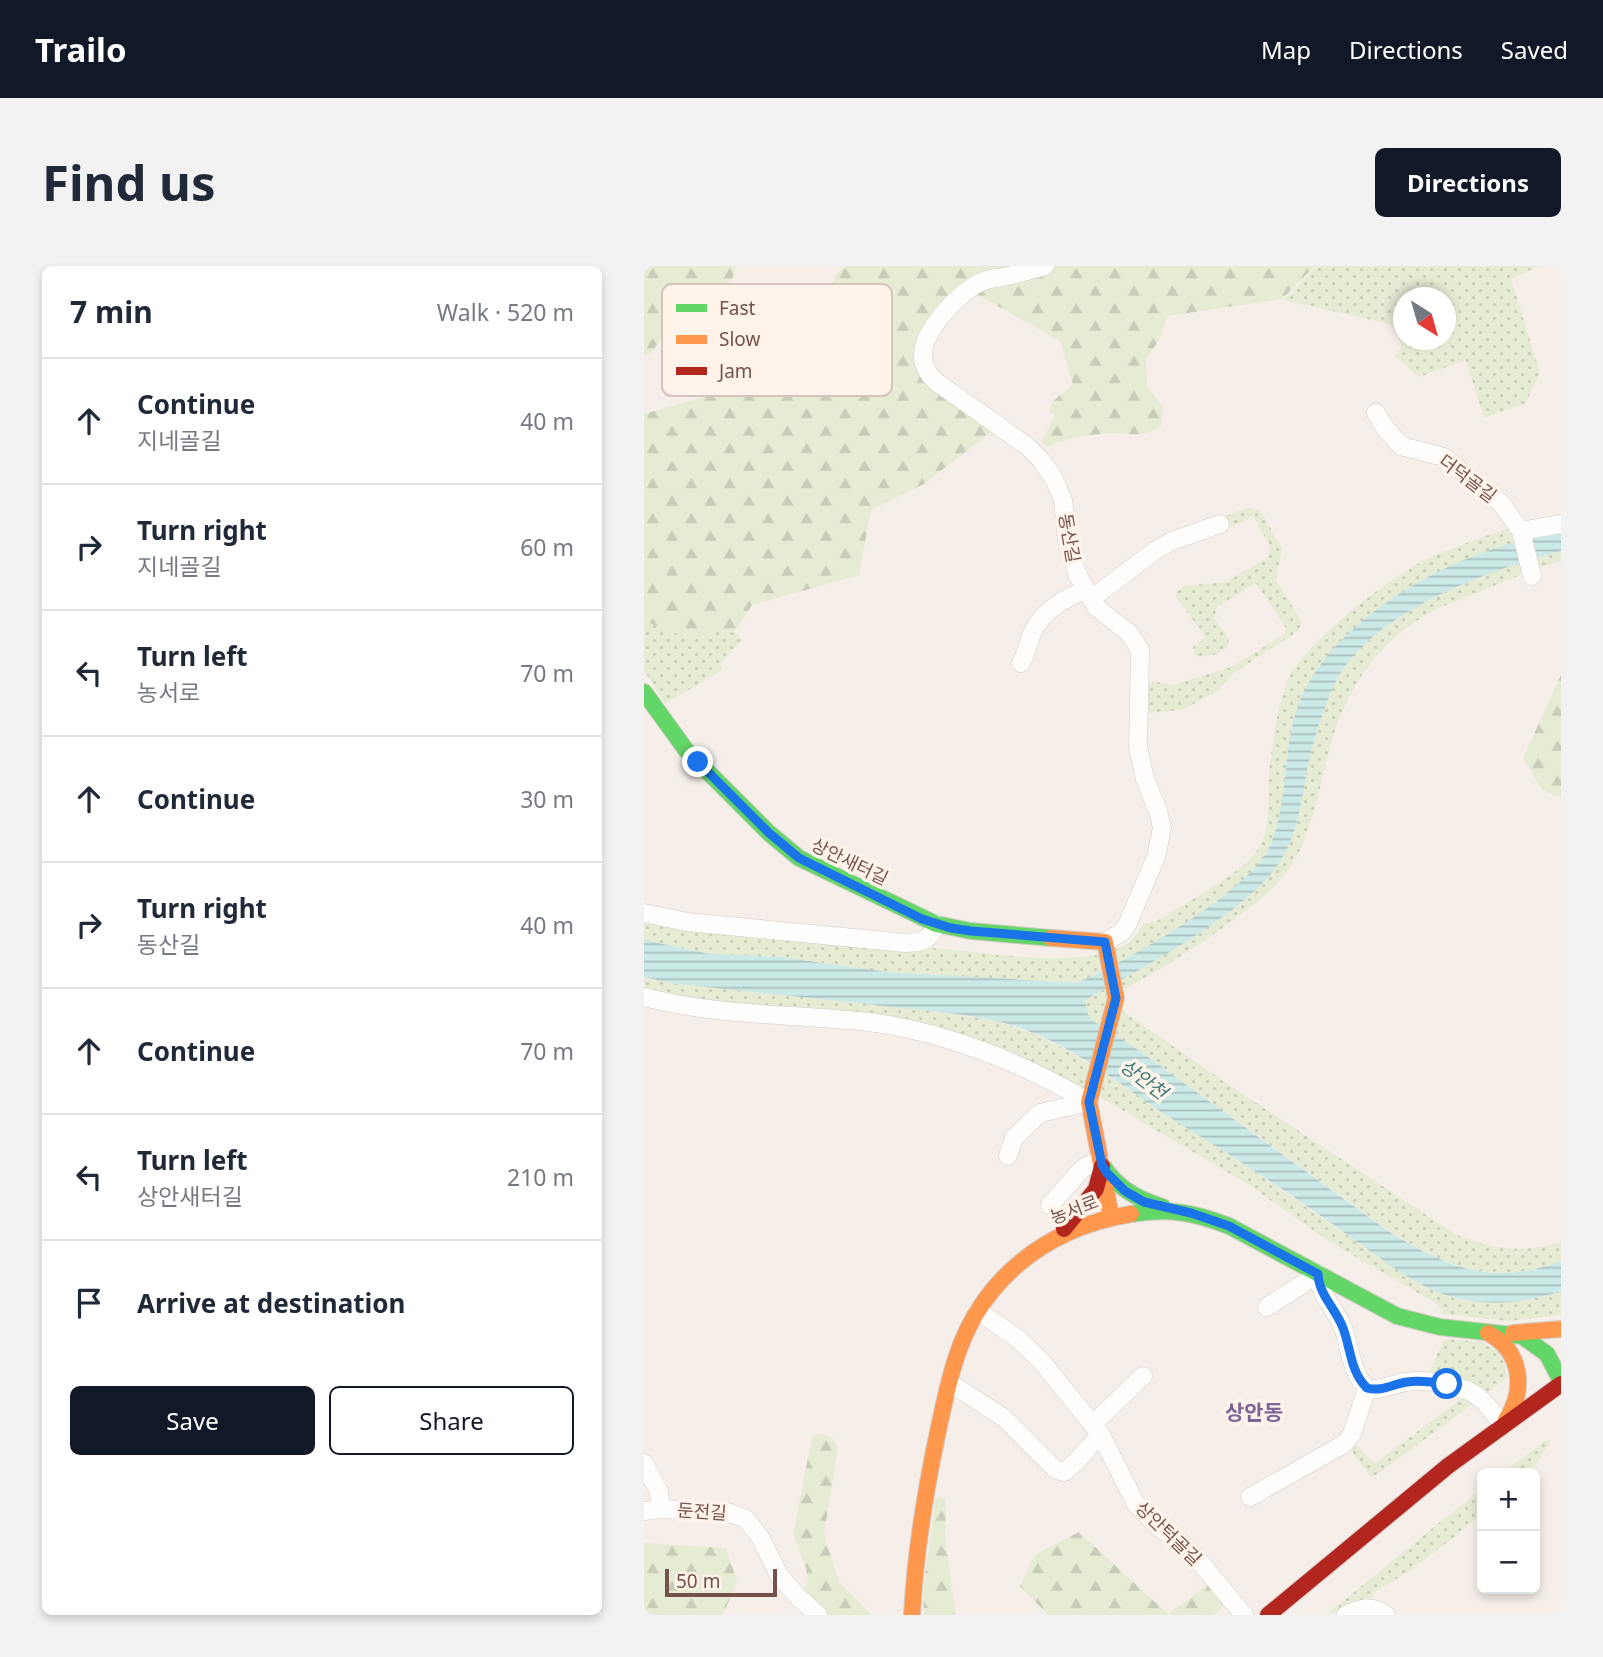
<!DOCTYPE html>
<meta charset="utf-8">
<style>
body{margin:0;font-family:"Noto Sans","Noto Sans KR",sans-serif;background:#f2f2f3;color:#1f2937}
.controls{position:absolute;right:21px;bottom:21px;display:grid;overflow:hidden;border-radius:10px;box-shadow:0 4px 10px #0003}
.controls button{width:63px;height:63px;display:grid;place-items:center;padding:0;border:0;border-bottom:2px solid #e0e1e3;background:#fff;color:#1f2937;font:35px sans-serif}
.compass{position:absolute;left:749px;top:21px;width:63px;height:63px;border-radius:50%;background:#fff;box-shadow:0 4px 10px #0003;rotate:143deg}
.scale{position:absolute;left:21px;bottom:18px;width:112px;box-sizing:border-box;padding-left:7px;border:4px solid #755249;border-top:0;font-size:19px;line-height:24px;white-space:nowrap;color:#755249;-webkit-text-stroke:5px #fff3ea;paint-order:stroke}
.stop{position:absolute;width:21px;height:21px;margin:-16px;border:5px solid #1a73e8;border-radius:50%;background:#fff}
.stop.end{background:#1a73e8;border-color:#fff;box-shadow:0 2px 7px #0008}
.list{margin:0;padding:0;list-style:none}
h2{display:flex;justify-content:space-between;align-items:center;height:91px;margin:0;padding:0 28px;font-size:30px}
h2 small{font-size:23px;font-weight:400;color:#747a83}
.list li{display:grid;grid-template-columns:46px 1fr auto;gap:21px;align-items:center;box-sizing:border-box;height:126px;padding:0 28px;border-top:2px solid #e0e1e3}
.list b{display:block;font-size:26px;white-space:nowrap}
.list p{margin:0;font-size:23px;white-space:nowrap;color:#747a83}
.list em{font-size:23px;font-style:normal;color:#747a83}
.actions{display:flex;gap:14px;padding:21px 28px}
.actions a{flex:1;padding:16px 0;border:2px solid #111827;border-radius:10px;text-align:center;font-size:24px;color:#111827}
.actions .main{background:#111827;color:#fff}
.icon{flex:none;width:38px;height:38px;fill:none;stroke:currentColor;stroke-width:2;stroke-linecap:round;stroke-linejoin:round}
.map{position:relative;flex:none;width:917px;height:1349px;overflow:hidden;border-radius:10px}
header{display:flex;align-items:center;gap:42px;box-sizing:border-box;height:98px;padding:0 35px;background:#111827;color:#fff}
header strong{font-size:33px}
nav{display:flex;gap:38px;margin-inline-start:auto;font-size:24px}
.intro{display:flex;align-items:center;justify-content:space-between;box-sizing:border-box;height:168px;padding:0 42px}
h1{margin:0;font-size:49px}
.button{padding:18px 32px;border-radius:10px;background:#111827;color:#fff;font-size:24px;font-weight:700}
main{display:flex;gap:42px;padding:0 42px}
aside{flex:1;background:#fff;border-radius:10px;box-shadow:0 4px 10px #0003}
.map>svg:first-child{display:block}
.grass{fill:url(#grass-dots);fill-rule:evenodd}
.forest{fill:url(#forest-firs)}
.water{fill:url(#water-rules)}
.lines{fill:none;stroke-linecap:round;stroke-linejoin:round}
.street-casing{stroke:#d5cbc6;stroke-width:19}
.fast-casing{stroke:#d6cac6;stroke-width:18}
.slow-casing{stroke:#d6cac6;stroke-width:18}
.jam-casing{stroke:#d6cac6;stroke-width:18}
.street{stroke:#fefdfc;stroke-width:18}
.fast{stroke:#63d668;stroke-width:16}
.slow{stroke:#ff974d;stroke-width:16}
.jam{stroke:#b3261e;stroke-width:16}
.route{stroke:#1a73e8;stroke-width:9}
.labels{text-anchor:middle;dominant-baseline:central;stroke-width:7;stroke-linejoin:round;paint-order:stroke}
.street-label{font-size:18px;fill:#755249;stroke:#fff3ea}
.water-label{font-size:19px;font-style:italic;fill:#3c7a7b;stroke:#fff3ea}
.quarter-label{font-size:21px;font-weight:bold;fill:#7f6498;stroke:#fff3ea}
.key{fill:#fff3ea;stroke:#d6c3ba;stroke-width:2}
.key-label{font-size:19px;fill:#755249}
</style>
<header>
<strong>Trailo</strong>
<nav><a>Map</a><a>Directions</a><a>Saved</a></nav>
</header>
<div class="intro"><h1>Find us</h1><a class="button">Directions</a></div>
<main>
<aside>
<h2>7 min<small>Walk · 520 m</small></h2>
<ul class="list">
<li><svg class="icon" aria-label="ahead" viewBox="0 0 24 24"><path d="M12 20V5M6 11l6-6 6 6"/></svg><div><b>Continue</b><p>지네골길</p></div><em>40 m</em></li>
<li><svg class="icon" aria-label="right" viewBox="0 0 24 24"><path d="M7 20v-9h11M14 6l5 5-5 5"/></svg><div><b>Turn right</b><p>지네골길</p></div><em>60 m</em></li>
<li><svg class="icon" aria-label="left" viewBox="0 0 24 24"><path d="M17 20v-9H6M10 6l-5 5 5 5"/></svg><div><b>Turn left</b><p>농서로</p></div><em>70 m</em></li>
<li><svg class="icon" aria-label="ahead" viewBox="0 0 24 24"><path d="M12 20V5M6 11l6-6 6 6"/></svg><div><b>Continue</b></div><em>30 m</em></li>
<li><svg class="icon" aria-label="right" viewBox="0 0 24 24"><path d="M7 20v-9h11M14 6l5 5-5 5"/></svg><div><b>Turn right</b><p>동산길</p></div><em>40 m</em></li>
<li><svg class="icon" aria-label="ahead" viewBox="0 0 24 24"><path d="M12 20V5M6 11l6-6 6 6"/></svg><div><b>Continue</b></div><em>70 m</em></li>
<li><svg class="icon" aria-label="left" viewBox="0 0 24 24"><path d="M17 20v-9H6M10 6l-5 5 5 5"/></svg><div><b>Turn left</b><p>상안새터길</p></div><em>210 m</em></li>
<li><svg class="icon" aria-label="arrive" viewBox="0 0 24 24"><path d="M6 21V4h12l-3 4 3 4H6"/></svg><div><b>Arrive at destination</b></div></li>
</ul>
<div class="actions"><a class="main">Save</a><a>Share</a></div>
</aside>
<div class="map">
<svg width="917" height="1349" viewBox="0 0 917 1349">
<defs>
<pattern id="grass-dots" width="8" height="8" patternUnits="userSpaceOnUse" patternTransform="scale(1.75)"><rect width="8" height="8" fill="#e6ecd4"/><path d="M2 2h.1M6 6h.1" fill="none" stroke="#c9ccb8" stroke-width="1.8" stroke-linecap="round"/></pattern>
<pattern id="forest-firs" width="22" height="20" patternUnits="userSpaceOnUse" patternTransform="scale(1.75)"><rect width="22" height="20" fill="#e6ecd4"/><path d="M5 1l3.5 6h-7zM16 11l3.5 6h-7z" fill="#c9ccb8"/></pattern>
<pattern id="water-rules" width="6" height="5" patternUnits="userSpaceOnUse" patternTransform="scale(1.75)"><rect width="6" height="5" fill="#cae9e7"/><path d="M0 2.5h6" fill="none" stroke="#a9bfbd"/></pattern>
</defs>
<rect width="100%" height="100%" fill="#f6efe9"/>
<g class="grass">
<path d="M673 0H895L867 13 896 107 881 138 840 152 822 94 775 111 751 90 758 81 750 59 640 34ZM760 32H802V74H760Z"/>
<path d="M602 242 616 244 638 282 632 314 658 356 654 365 590 407 574 425 538 444 503 447V422L508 415 529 419 587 401 641 368 642 362 612 317 573 341 570 352 582 368 585 377C580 389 563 391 551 390L549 380 559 374 561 370 532 331V326L539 320 582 316 624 291 626 280 609 250 587 262 582 250Z"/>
<path d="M867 259 917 262V268C825 277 681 354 652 447 638 489 644 548 623 586 598 631 481 696 433 717L243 706 136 691 66 688 0 674V650C95 661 191 675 287 682 341 686 398 698 452 689 473 685 490 678 499 658L513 655C538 639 592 610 610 589 631 563 622 526 626 496 630 471 633 442 642 418 656 381 735 320 770 300 800 283 833 274 864 262Z"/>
<path d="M917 285V295C888 304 860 315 833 327 814 334 796 340 779 351 730 380 701 427 686 481 675 520 669 568 646 602 633 621 615 635 596 649 553 682 509 709 461 733L591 823 813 969C845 983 883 988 917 976V995C849 1021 806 1002 747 966L497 786 445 752 440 734C495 704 601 648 635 597 659 562 658 515 670 475 676 455 683 434 692 415 730 344 843 305 917 285Z"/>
<path d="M0 355 50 374 66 365 91 366 98 374 76 398 78 404 21 438 0 404Z"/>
<path d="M0 711 26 717 281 744 349 754 391 768 430 788 600 898 754 1004 806 1031 830 1036H868L898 1031 917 1025V1049L865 1055 799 1048 793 1038 686 976 605 919 463 835 377 795 332 778 45 735 0 726Z"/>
<path d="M800 1073 838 1076 859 1089 863 1110 862 1113 842 1127 783 1111Z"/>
<path d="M820 1131 830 1137 728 1212 704 1181 709 1177 731 1197Z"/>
<path d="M902 1174 907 1175 893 1197 883 1207H858Z"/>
<path d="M838 1222V1248C803 1277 769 1305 729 1327L728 1335 709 1339 682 1349Z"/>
</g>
<g class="forest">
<path d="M0 0H90L89 12 42 48 39 62 17 73 7 87 0 90Z"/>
<path d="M202 0H671L638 33 524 50 515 74 502 94 503 120 519 141 517 161C491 174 484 165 458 168 440 169 420 173 404 181L397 176 411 150 405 146C407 133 420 127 429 119L416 75 332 28 281 64 292 125 347 166 280 218 227 244 215 309 108 339 91 365H66L50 374 0 355V148L158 103 192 8Z"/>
<path d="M917 409V532L898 524 879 492Z"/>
<path d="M177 1167 188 1172 194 1182 180 1268 195 1316 228 1349H182L158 1330 164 1316 162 1302 149 1269 168 1171Z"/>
<path d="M295 1231 302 1233 301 1272 312 1349H280L279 1325 291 1234Z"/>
<path d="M435 1266 524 1348 565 1318 579 1337 578 1342 569 1349H404L376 1320 390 1289Z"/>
<path d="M0 1277 82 1282 93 1315 79 1349H0Z"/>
</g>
<path class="water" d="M917 268V285C843 305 730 344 692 415 683 434 676 455 670 475 658 515 659 562 635 597 601 648 495 704 441 734L445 752 497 786 747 967C806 1002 849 1021 917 995V1025C882 1037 843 1041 808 1031 773 1021 741 995 712 975 676 949 640 924 603 900 577 882 549 867 522 849 480 821 440 789 392 768 351 750 303 747 258 742 181 733 103 726 26 717L0 711V674L66 688 136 691 243 706 433 717C481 696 598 630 623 586 644 546 638 490 652 446 682 351 823 277 917 268Z"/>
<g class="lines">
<defs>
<g id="street">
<path d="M401 0C389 3 377 7 364 10 355 12 345 12 337 16 316 25 277 66 279 91 279 101 284 108 291 115L383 180 397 194 409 211 419 234 423 275 434 310 453 342 485 367 496 384 494 481 501 513 514 545 518 562 512 591 483 659 478 666 461 676"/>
<path d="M732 147 741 162 757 180 800 191 857 237 877 265 888 310"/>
<path d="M877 265 917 258"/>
<path d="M447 333 512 284 528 275 576 258"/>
<path d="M377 397C383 387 384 376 389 365 399 345 421 332 441 324"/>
<path d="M0 647 43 656 262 677C279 676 286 675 292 658"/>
<path d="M0 731C73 750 150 748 224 756 300 765 379 797 445 836"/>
<path d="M364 890 370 872 396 847 445 836"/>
<path d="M406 939 437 904 444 899 457 895"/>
<path d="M623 1041 674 1008C675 1029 692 1043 699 1062 707 1083 706 1105 723 1122 736 1126 748 1118 761 1116 782 1113 814 1117 832 1129 842 1136 850 1148 858 1157"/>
<path d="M334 1045 373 1072 397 1095 457 1169 492 1238 514 1261 538 1277 555 1295 600 1349"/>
<path d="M306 1117 360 1152 412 1204 420 1206C435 1197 443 1180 457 1169"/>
<path d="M449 1158 499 1110"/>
<path d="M0 1197 15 1226 17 1243"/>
<path d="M606 1231 700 1178 708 1168 723 1122"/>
<path d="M0 1245 17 1243 83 1246 102 1253 116 1271 135 1309 155 1332 174 1349"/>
<path d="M702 1349C719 1341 727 1339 742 1349"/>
</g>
<g id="fast">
<path d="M0 426 42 484 125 567 155 592 292 658 327 665 407 672"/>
<path d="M459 900C474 923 494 933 519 941"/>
<path d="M487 948C525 942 549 946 585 960L753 1050 796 1061 878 1070 903 1088 917 1115"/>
</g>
<g id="slow">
<path d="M407 672 461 676 472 732 445 836 467 950"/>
<path d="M844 1067C878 1085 882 1124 862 1154"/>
<path d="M869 1067 917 1063"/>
<path d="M268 1349C271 1290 280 1233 292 1175 297 1151 302 1126 309 1102 333 1016 400 962 487 948"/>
</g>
<g id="jam">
<path d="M420 963 452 923 458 900"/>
<path d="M624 1349 804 1200 917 1118"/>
</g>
</defs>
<use href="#street" class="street-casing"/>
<use href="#fast" class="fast-casing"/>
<use href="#slow" class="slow-casing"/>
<use href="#jam" class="jam-casing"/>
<use href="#street" class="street"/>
<use href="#fast" class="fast"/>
<use href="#slow" class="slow"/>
<use href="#jam" class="jam"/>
</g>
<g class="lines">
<path class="route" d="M54 496 125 567 155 592 278 653 307 662 327 665 461 676 472 732 445 836 458 899 463 907 481 925 500 936 547 947 585 960 674 1008C675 1029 692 1043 699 1062 707 1083 706 1105 723 1122 737 1126 749 1118 763 1116 776 1114 790 1116 803 1118"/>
</g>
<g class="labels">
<g class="street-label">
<text transform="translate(824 212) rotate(37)">더덕골길</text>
<text transform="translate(426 272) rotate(80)">동산길</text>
<text transform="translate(206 595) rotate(26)">상안새터길</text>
<text transform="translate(430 943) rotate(-21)">농서로</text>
<text transform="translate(58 1245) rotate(4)">둔전길</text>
<text transform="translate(525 1267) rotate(44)">상안턱골길</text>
</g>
<g class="water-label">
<text transform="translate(500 813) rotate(37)">상안천</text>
</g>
<g class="quarter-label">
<text x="610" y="1146">상안동</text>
</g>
</g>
<rect x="18" y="18" width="230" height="112" rx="10" class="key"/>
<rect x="32" y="38" width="31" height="8" fill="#63d668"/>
<rect x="32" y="69" width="31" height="9" fill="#ff974d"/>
<rect x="32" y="101" width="31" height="8" fill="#b3261e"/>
<g class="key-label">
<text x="75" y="49">Fast</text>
<text x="75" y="80">Slow</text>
<text x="75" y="112">Jam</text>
</g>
</svg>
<div class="controls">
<button>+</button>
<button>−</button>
</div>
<svg class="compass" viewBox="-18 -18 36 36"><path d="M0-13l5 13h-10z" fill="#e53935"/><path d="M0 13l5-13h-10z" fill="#747a83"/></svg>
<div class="scale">50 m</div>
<div class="stop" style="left:803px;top:1118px"></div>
<div class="stop end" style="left:54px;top:496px"></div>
</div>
</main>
